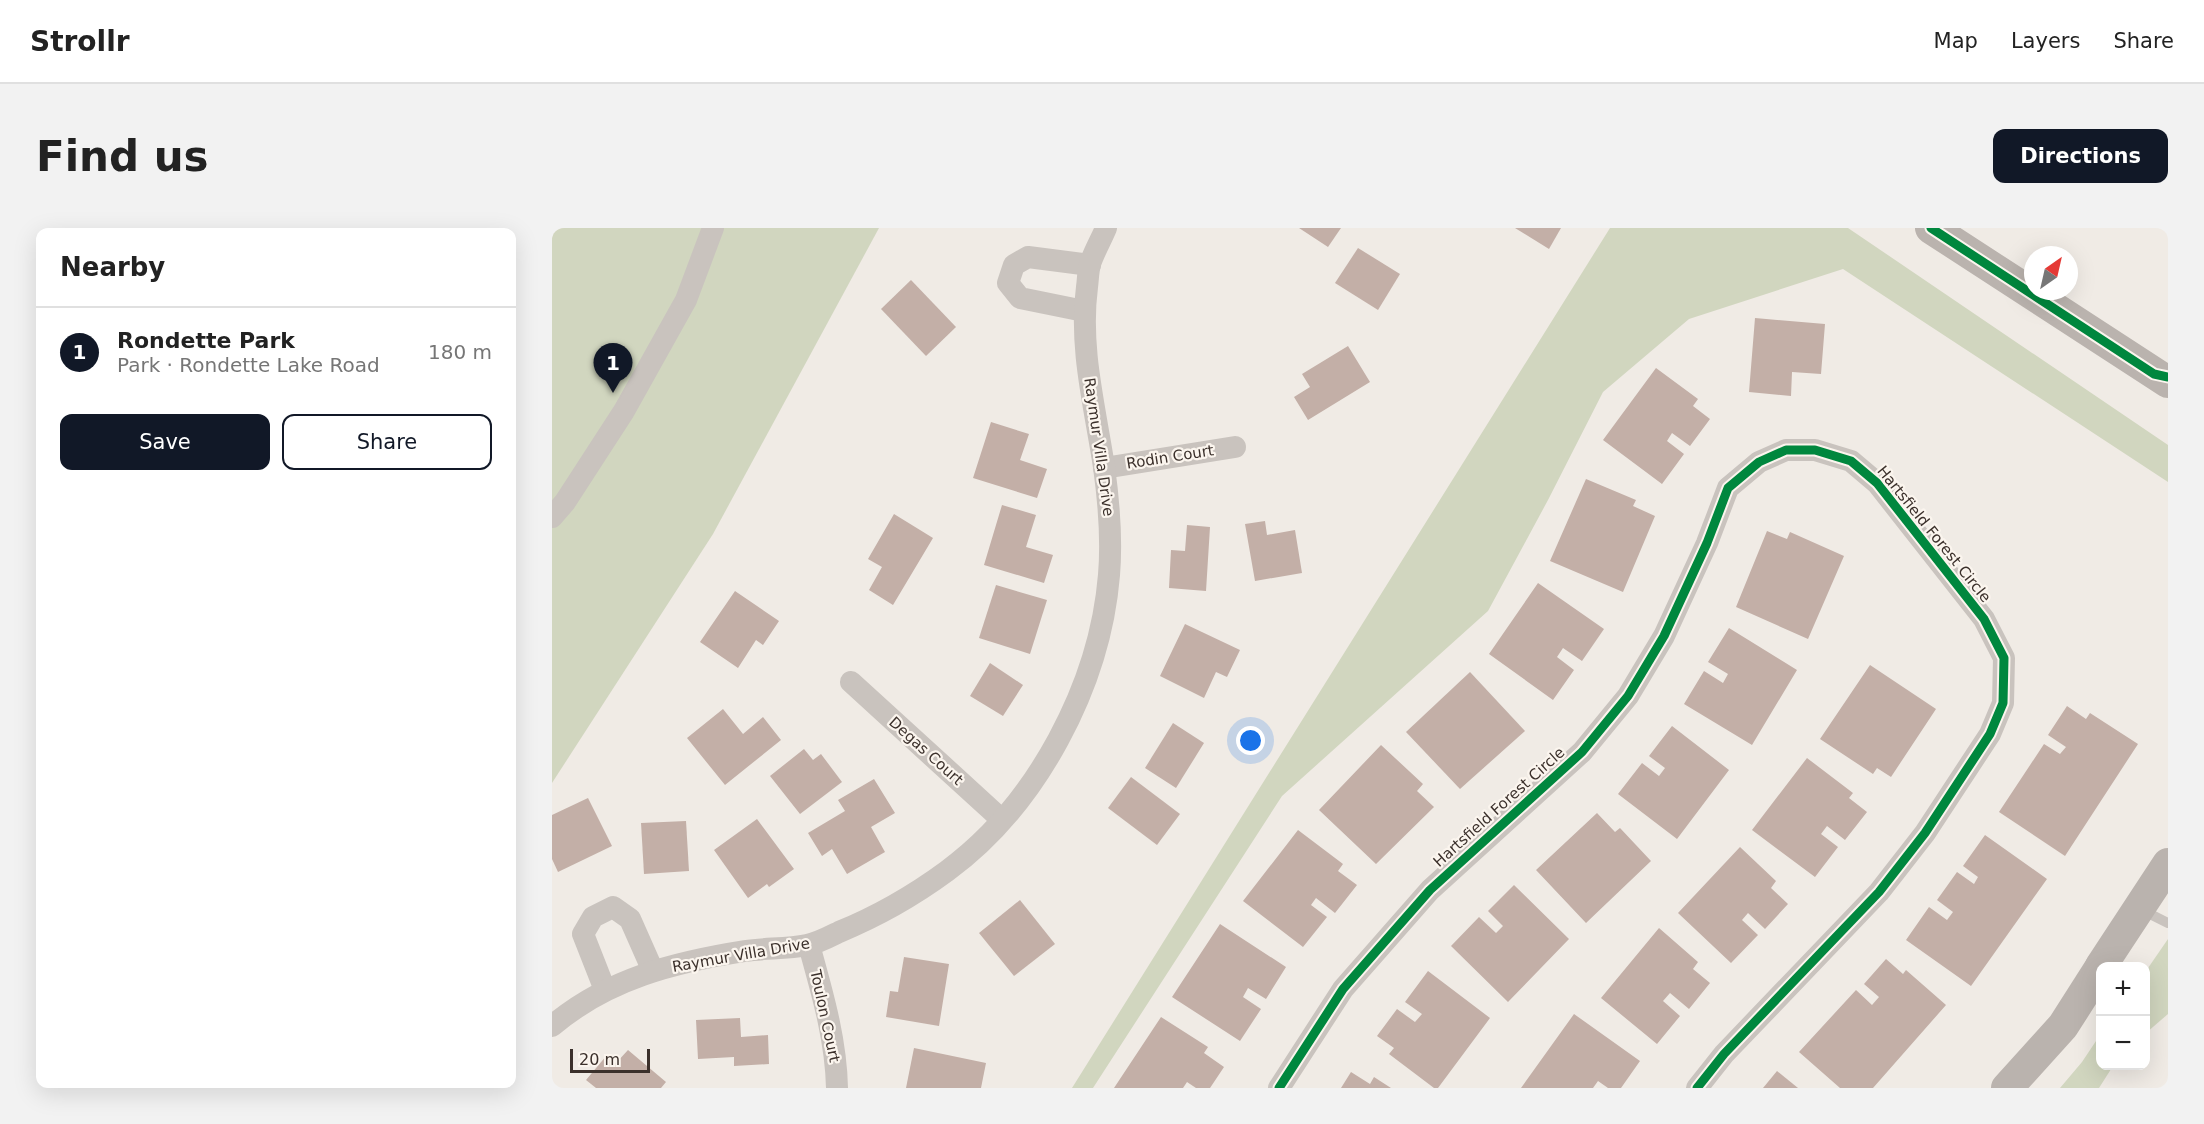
<!DOCTYPE html>
<meta charset="utf-8">
<style>
body{margin:0;font-family:"DejaVu Sans",sans-serif;background:#f2f2f2;color:#222}
.controls{position:absolute;right:18px;bottom:18px;display:grid;overflow:hidden;border-radius:12px;box-shadow:0 6px 24px #0002}
.controls button{width:54px;height:54px;display:grid;place-items:center;padding:0;border:0;border-bottom:2px solid #e0e0e0;background:#fff;color:#222;font:30px sans-serif}
.compass{position:absolute;left:1472px;top:18px;width:54px;height:54px;border-radius:50%;background:#fff;box-shadow:0 6px 24px #0002;rotate:34deg}
.scale{position:absolute;left:18px;bottom:15px;width:80px;box-sizing:border-box;padding-left:6px;border:3px solid #3b302b;border-top:0;font-size:16px;line-height:21px;white-space:nowrap;color:#3b302b;-webkit-text-stroke:4px #fbf5ee;paint-order:stroke}
.you{position:absolute;left:699px;top:513px;width:21px;height:21px;margin:-15px;border:4px solid #fff;border-radius:50%;background:#1a73e8;box-shadow:0 0 0 9px #1a73e833}
.badge{display:grid;place-items:center;width:39px;height:39px;border-radius:50%;background:#111827;color:#fff;font-size:20px;font-weight:700}
.pin{position:absolute;translate:-50% -50px;filter:drop-shadow(0 2px 3px #0008)}
.pin::after{content:'';position:absolute;top:32px;width:21px;height:18px;background:inherit;clip-path:polygon(0 0,100% 0,50% 100%)}
.list{margin:0;padding:0;list-style:none}
h2{display:flex;justify-content:space-between;align-items:center;height:78px;margin:0;padding:0 24px;font-size:26px}
h2 small{font-size:20px;font-weight:400;color:#767676}
.list li{display:grid;grid-template-columns:39px 1fr auto;gap:18px;align-items:center;box-sizing:border-box;height:90px;padding:0 24px;border-top:2px solid #e0e0e0}
.list b{display:block;font-size:22px;white-space:nowrap}
.list p{margin:0;font-size:20px;white-space:nowrap;color:#767676}
.list em{font-size:20px;font-style:normal;color:#767676}
.actions{display:flex;gap:12px;padding:18px 24px}
.actions a{flex:1;padding:14px 0;border:2px solid #111827;border-radius:12px;text-align:center;font-size:21px;color:#111827}
.actions .main{background:#111827;color:#fff}
.map{position:relative;flex:none;width:1616px;height:860px;overflow:hidden;border-radius:12px}
header{display:flex;align-items:center;gap:36px;box-sizing:border-box;height:84px;padding:0 30px;background:#fff;border-bottom:2px solid #e0e0e0}
header strong{font-size:28px}
nav{display:flex;gap:33px;margin-inline-start:auto;font-size:21px}
.intro{display:flex;align-items:center;justify-content:space-between;box-sizing:border-box;height:144px;padding:0 36px}
h1{margin:0;font-size:42px}
.button{padding:15px 27px;border-radius:12px;background:#111827;color:#fff;font-size:21px;font-weight:700}
main{display:flex;gap:36px;padding:0 36px}
aside{flex:1;background:#fff;border-radius:12px;box-shadow:0 6px 24px #0002}
.map>svg:first-child{display:block}
.green{fill:#d1d6bf}
.building{fill:#c3afa7}
.lines{fill:none;stroke-linecap:round;stroke-linejoin:round}
.lane{stroke:#c9c3be;stroke-width:10}
.street{stroke:#c9c3be;stroke-width:22}
.secondary{stroke:#bab3ae;stroke-width:32}
.cycleway-casing{stroke:#fbf5ee;stroke-width:13}
.cycleway{stroke:#00873e;stroke-width:9}
.labels{text-anchor:middle;dominant-baseline:central;stroke-width:4.5;stroke-linejoin:round;paint-order:stroke}
.street-label{font-size:15px;fill:#3b302b;stroke:#fbf5ee}
</style>
<header>
<strong>Strollr</strong>
<nav><a>Map</a><a>Layers</a><a>Share</a></nav>
</header>
<div class="intro"><h1>Find us</h1><a class="button">Directions</a></div>
<main>
<aside>
<h2>Nearby<small></small></h2>
<ul class="list">
<li><span class="badge">1</span><div><b>Rondette Park</b><p>Park · Rondette Lake Road</p></div><em>180 m</em></li>
</ul>
<div class="actions"><a class="main">Save</a><a>Share</a></div>
</aside>
<div class="map">
<svg width="1616" height="860" viewBox="0 0 1616 860">
<rect width="100%" height="100%" fill="#f0ebe5"/>
<g class="green">
<path d="M0 0H327L161 306 0 555Z"/>
<path d="M1058 0H1296L1616 217V254L1291 41 1137 91 1051 164 996 272 936 383 730 568 541 860H520Z"/>
<path d="M1616 711V786L1594 805V743Z"/>
<path d="M1548 807V838H1561L1547 860H1508L1530 834Z"/>
</g>
<g class="building">
<path d="M747 0H789L776 19Z"/>
<path d="M963 0H1009L997 21Z"/>
<path d="M806 20 848 46 826 82 783 55Z"/>
<path d="M359 52 404 99 374 128 329 81Z"/>
<path d="M1203 90 1273 96 1269 146 1240 144 1239 168 1197 164Z"/>
<path d="M796 118 818 154 756 192 742 169 758 159 750 146Z"/>
<path d="M1104 140 1146 171 1141 178 1158 191 1138 218 1120 205 1115 213 1132 226 1110 256 1051 212Z"/>
<path d="M439 194 477 206 468 232 495 241 485 270 421 250Z"/>
<path d="M1034 251 1084 272 1081 278 1103 288 1071 364 998 333Z"/>
<path d="M450 277 484 287 474 319 501 327 492 355 432 337Z"/>
<path d="M342 286 381 310 341 377 317 362 330 339 316 331Z"/>
<path d="M713 293 715 307 743 302 750 345 703 353 693 296Z"/>
<path d="M635 297 658 299 654 363 617 360 619 322 633 323Z"/>
<path d="M1215 303 1235 311 1238 304 1292 328 1256 411 1184 379Z"/>
<path d="M986 355 1052 401 1030 433 1011 420 1005 429 1022 442 1001 472 937 426Z"/>
<path d="M444 357 495 372 478 426 427 410Z"/>
<path d="M183 363 227 393 211 417 204 412 186 440 148 414Z"/>
<path d="M633 396 688 422 675 449 664 444 652 470 608 448Z"/>
<path d="M1177 400 1245 442 1200 517 1132 476 1152 443 1171 455 1176 446 1156 434Z"/>
<path d="M438 435 471 457 451 488 418 468Z"/>
<path d="M1318 437 1384 481 1339 549 1325 540 1321 546 1268 511Z"/>
<path d="M918 444 973 503 908 561 854 504Z"/>
<path d="M1515 478 1534 491 1538 485 1586 516 1513 628 1447 584 1492 516 1508 526 1514 519 1496 507Z"/>
<path d="M171 481 191 506 211 489 229 512 173 557 135 510Z"/>
<path d="M621 495 652 515 624 560 593 540Z"/>
<path d="M1120 498 1177 542 1125 611 1066 566 1090 535 1107 548 1113 540 1097 528Z"/>
<path d="M829 517 871 556 865 563 882 579 824 636 767 582Z"/>
<path d="M252 521 261 532 269 526 290 554 248 586 218 548Z"/>
<path d="M1255 530 1301 565 1297 570 1315 584 1293 612 1275 598 1269 606 1286 619 1263 649 1200 602Z"/>
<path d="M579 549 628 586 605 617 556 580Z"/>
<path d="M322 551 343 585 319 599 333 624 295 646 280 621 270 628 256 605 293 583 286 572Z"/>
<path d="M36 570 60 618 6 644 0 631V587Z"/>
<path d="M1045 585 1063 604 1068 600 1099 633 1034 695 984 642Z"/>
<path d="M205 591 242 641 217 659 215 656 196 670 162 622Z"/>
<path d="M134 593 137 643 92 646 89 595Z"/>
<path d="M746 602 791 636 786 643 805 657 783 685 764 670 759 677 775 689 751 719 691 673Z"/>
<path d="M1433 607 1495 651 1419 758 1354 712 1377 679 1395 692 1401 684 1385 672 1405 644 1422 656 1426 649 1411 638Z"/>
<path d="M1188 619 1224 653 1219 660 1236 676 1213 701 1196 685 1190 692 1206 707 1179 735 1126 685Z"/>
<path d="M962 657 1017 711 956 774 899 718 927 689 944 705 951 698 936 683Z"/>
<path d="M468 672 503 716 462 748 427 705Z"/>
<path d="M668 696 734 739 714 771 696 760 691 769 709 781 688 813 620 769Z"/>
<path d="M1107 700 1146 734 1141 741 1158 755 1137 781 1118 765 1111 773 1128 788 1105 816 1049 770Z"/>
<path d="M352 729 397 736 387 798 334 789 338 763 346 764Z"/>
<path d="M1334 731 1351 746 1354 742 1394 777 1321 860H1288L1247 824 1304 762 1320 777 1327 769 1312 756Z"/>
<path d="M876 743 938 790 886 860H882L837 826 842 820 825 808 845 781 863 794 870 786 853 774Z"/>
<path d="M1022 786 1088 833 1069 860H1056L1046 853 1041 860H969Z"/>
<path d="M609 789 656 819 652 825 672 839 658 860H644L635 854 631 860H562Z"/>
<path d="M188 790 189 809 216 807 217 836 182 838V829L146 831 144 792Z"/>
<path d="M362 820 434 835 429 860H354Z"/>
<path d="M76 822 114 854 109 860H44L34 852 55 827 64 835Z"/>
<path d="M1225 843 1246 860H1211Z"/>
<path d="M799 844 818 856 822 849 839 860H789Z"/>
</g>
<g class="lines">
<path class="lane" d="M1590 682 1616 695"/>
<g class="street">
<path d="M532 83 468 70 456 55 462 37 476 29 538 37"/>
<path d="M552 240 683 219"/>
<path d="M0 289 13 274 72 183 134 72 161 0"/>
<path d="M299 454 449 591"/>
<path d="M257 717C270 764 284 811 285 860"/>
<path d="M53 762 31 706 41 689 61 679 78 691 101 743"/>
<path d="M0 798C55 751 123 734 193 723 214 720 235 721 255 717 266 715 277 709 287 704 326 688 361 668 395 643 485 577 548 457 557 347 560 311 557 275 552 239 543 179 527 120 535 59 536 52 536 43 538 36 542 24 549 12 554 0"/>
<path d="M727 860 791 761 878 662 1030 524 1076 468 1112 408 1155 315 1176 260 1207 234 1234 222H1263L1299 233 1325 255 1432 391 1452 430 1451 475 1438 506 1373 605 1327 664 1172 826 1145 860"/>
</g>
<g class="secondary">
<path d="M1379 0 1616 154"/>
<path d="M1549 738 1616 636"/>
<path d="M1455 860 1511 798 1548 740"/>
</g>
<defs>
<g id="cycleway">
<path d="M1379 0 1602 146 1616 149"/>
<path d="M727 860 791 761 878 662 1030 524 1076 468 1112 408 1155 315 1176 260 1207 234 1234 222H1263L1299 233 1325 255 1432 391 1452 430 1451 475 1438 506 1373 605 1327 664 1172 826 1145 860"/>
</g>
</defs>
<use href="#cycleway" class="cycleway-casing"/>
<use href="#cycleway" class="cycleway"/>
</g>
<g class="labels">
<g class="street-label">
<text transform="translate(547 219) rotate(82)">Raymur Villa Drive</text>
<text transform="translate(618 229) rotate(-9)">Rodin Court</text>
<text transform="translate(1382 306) rotate(51)">Hartsfield Forest Circle</text>
<text transform="translate(374 523) rotate(42)">Degas Court</text>
<text transform="translate(947 579) rotate(-42)">Hartsfield Forest Circle</text>
<text transform="translate(189 727) rotate(-10)">Raymur Villa Drive</text>
<text transform="translate(273 788) rotate(78)">Toulon Court</text>
</g>
</g>
</svg>
<div class="controls">
<button>+</button>
<button>−</button>
</div>
<svg class="compass" viewBox="-18 -18 36 36"><path d="M0-13l5 13h-10z" fill="#e53935"/><path d="M0 13l5-13h-10z" fill="#767676"/></svg>
<div class="scale">20 m</div>
<div class="you"></div>
<div class="pin badge" style="left:61px;top:165px">1</div>
</div>
</main>
